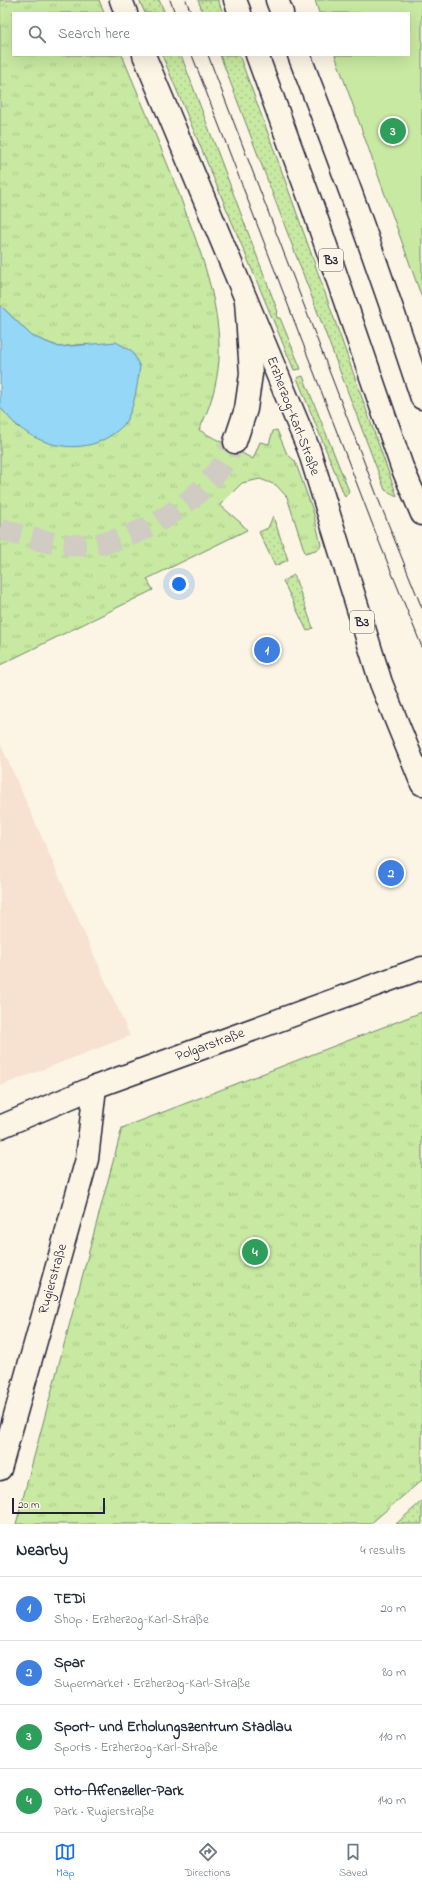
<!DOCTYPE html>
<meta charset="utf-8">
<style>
body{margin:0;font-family:"Indie Flower",sans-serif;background:#f6f6f7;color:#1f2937}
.scale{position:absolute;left:12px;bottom:10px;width:93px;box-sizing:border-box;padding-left:4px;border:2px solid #22223b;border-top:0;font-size:11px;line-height:14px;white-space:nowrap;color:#22223b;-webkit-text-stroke:3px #fcf5e5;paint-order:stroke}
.you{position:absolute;left:179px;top:584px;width:14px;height:14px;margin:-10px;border:3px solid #fff;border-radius:50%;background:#1a73e8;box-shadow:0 0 0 6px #1a73e833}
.badge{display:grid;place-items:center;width:26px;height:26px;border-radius:50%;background:#1a73e8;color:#fff;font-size:13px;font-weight:700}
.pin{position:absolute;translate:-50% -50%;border:2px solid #fff;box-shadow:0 1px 4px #0006}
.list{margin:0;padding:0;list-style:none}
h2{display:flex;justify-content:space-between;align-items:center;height:52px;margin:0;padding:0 16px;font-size:17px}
h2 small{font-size:13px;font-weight:400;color:#747a83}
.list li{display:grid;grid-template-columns:26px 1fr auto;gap:12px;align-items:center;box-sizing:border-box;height:64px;padding:0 16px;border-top:1px solid #e0e1e3}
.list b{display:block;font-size:15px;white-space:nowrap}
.list p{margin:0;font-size:13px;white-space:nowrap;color:#747a83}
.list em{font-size:13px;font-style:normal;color:#747a83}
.icon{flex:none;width:22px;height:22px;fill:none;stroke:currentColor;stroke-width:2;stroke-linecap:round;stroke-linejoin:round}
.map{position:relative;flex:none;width:422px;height:1524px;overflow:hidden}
.search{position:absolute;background:#fff;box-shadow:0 4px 16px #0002;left:12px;right:12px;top:12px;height:44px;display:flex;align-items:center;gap:10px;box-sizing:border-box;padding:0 14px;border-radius:0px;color:#747a83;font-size:15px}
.sheet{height:308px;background:#fff}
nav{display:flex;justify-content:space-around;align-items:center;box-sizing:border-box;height:56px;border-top:1px solid #e0e1e3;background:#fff;font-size:11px;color:#747a83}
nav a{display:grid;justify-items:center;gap:2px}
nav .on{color:#1a73e8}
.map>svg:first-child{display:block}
.built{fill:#f7e1d1}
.grass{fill:url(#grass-dots);stroke:#74866e}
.park{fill:url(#park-tufts);stroke:#74866e}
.pitch{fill:#c7e9a1;stroke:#74866e}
.water{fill:#94d7f6;stroke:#668fab}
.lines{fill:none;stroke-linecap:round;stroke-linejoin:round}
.highway-tunnel{stroke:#d0cbc3;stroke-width:22;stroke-dasharray:22 11;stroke-linecap:butt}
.street-casing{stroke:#22223b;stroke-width:25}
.primary-casing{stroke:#22223b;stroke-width:25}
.highway-casing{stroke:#22223b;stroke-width:25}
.street{stroke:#fcf5e5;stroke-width:22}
.primary{stroke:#fcf5e5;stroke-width:22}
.highway{stroke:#fcf5e5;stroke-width:22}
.tram{stroke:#22223b;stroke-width:1}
.labels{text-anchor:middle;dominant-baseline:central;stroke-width:3;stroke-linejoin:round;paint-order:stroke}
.shield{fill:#fcf5e5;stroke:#63616e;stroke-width:1}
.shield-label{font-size:13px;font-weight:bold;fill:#22223b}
.street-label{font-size:14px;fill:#22223b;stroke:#fcf5e5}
</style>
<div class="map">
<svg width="422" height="1524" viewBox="0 0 422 1524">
<defs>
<pattern id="grass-dots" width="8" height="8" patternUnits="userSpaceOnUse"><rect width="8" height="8" fill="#c7e9a1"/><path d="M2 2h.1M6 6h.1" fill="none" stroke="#abc88c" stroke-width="1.8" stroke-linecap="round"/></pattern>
<pattern id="park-tufts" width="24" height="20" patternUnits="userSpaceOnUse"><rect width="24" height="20" fill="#c7e9a1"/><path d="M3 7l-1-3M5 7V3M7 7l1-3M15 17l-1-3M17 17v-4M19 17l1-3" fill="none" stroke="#abc88c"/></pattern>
</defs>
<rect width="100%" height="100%" fill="#fcf5e5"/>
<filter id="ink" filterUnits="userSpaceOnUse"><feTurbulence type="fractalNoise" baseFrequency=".025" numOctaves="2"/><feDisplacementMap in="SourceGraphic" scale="8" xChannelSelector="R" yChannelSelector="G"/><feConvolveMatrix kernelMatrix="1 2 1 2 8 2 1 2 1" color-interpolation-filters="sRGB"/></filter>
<g filter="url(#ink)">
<path class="built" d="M0 743 130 1036 0 1086Z"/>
<g class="grass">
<path d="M139 0H159L165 13H145Z"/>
<path d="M198 0H218L223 13H203Z"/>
<path d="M162 55H181L278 312 276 314 277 318H280L301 369 294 370Z"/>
<path d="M220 55H239C294 201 344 349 397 496L385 490Z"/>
<path d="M303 376 349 491 345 497 297 378Z"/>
<path d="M273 516 288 560 275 566 259 532 268 528Z"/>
<path d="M294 575 313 628 307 631 283 581Z"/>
<path d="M422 1501V1524H396Z"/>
</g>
<g class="park">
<path d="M0 0H99L104 13H13V55H122C143 107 167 159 186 213 204 260 221 309 219 360 217 385 210 408 199 430L253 459 260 442 269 444 273 431 277 430 287 454 295 461 313 511 321 545 319 549 305 553 287 497 276 485 260 479 242 483 220 505 241 523 247 530 147 579 153 590 0 665V407L19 428 86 344 59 347 32 336 0 305Z"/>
<path d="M422 1012V1480L370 1524H16L122 1128Z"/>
</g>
<path class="pitch" d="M315 0H422V298L335 55H409V13H319Z"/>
<path class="water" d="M0 305 32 336 59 347 116 342 132 351 140 367C137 385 135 407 125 423 120 430 110 436 103 440 76 453 42 446 19 427 12 422 6 414 0 407Z"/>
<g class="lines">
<path class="highway-tunnel" d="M0 528C10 533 21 535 32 538 49 543 68 546 86 545 134 542 184 511 214 476 223 466 229 453 235 442"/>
<defs>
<g id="street">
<path d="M277 0 282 13"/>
<path d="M299 55C343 168 384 282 422 398"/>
<path d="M0 1127 95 1087 422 968"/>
<path d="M0 1469 87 1159 95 1087"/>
</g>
<g id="primary">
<path d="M121 0 126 13"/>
<path d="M235 0 240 13"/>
<path d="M144 55 309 450 381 683 422 784"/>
<path d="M257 55 313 208 402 467 422 514"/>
</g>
<path id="highway" d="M235 442 246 409 251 374 246 300"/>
</defs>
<use href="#street" class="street-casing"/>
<use href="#primary" class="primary-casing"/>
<use href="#highway" class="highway-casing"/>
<use href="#street" class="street"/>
<use href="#primary" class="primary"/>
<use href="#highway" class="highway"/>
<g class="tram">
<path d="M170 0 175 13"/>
<path d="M186 0 191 13"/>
<path d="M192 55 380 544 422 647"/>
<path d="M208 55 381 506 422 608"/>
</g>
</g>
</g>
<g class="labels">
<g class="shield">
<rect x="319" y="249" width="24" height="22" rx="3"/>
<rect x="350" y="611" width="24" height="22" rx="3"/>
</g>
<g class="shield-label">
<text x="331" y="260">B3</text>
<text x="362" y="622">B3</text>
</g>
<g class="street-label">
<text transform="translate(293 416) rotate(69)">Erzherzog-Karl-Straße</text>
<text transform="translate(210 1045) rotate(-20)">Polgarstraße</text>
<text transform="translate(53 1279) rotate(-74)">Rugierstraße</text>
</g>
</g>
</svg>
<div class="scale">20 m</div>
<div class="you"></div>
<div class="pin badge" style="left:267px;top:650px;background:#3f7fe0">1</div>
<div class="pin badge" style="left:391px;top:873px;background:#3f7fe0">2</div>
<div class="pin badge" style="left:393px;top:131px;background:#2e9e5b">3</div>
<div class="pin badge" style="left:255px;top:1252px;background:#2e9e5b">4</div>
<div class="search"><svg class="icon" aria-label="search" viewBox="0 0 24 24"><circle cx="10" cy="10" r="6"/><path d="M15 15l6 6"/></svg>Search here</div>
</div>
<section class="sheet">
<h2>Nearby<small>4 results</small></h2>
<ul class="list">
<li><span class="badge" style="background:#3f7fe0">1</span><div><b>TEDi</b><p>Shop · Erzherzog-Karl-Straße</p></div><em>20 m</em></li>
<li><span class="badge" style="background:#3f7fe0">2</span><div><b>Spar</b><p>Supermarket · Erzherzog-Karl-Straße</p></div><em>80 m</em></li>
<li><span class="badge" style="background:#2e9e5b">3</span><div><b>Sport- und Erholungszentrum Stadlau</b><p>Sports · Erzherzog-Karl-Straße</p></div><em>110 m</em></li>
<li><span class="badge" style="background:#2e9e5b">4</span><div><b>Otto-Affenzeller-Park</b><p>Park · Rugierstraße</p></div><em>140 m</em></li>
</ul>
</section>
<nav>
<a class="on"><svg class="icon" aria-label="map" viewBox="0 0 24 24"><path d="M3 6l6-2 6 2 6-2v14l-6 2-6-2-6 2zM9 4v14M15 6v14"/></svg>Map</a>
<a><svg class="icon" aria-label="directions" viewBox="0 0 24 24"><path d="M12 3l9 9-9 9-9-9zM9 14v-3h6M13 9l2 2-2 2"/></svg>Directions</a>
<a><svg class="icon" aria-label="saved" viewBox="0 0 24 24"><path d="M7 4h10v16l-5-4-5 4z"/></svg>Saved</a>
</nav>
